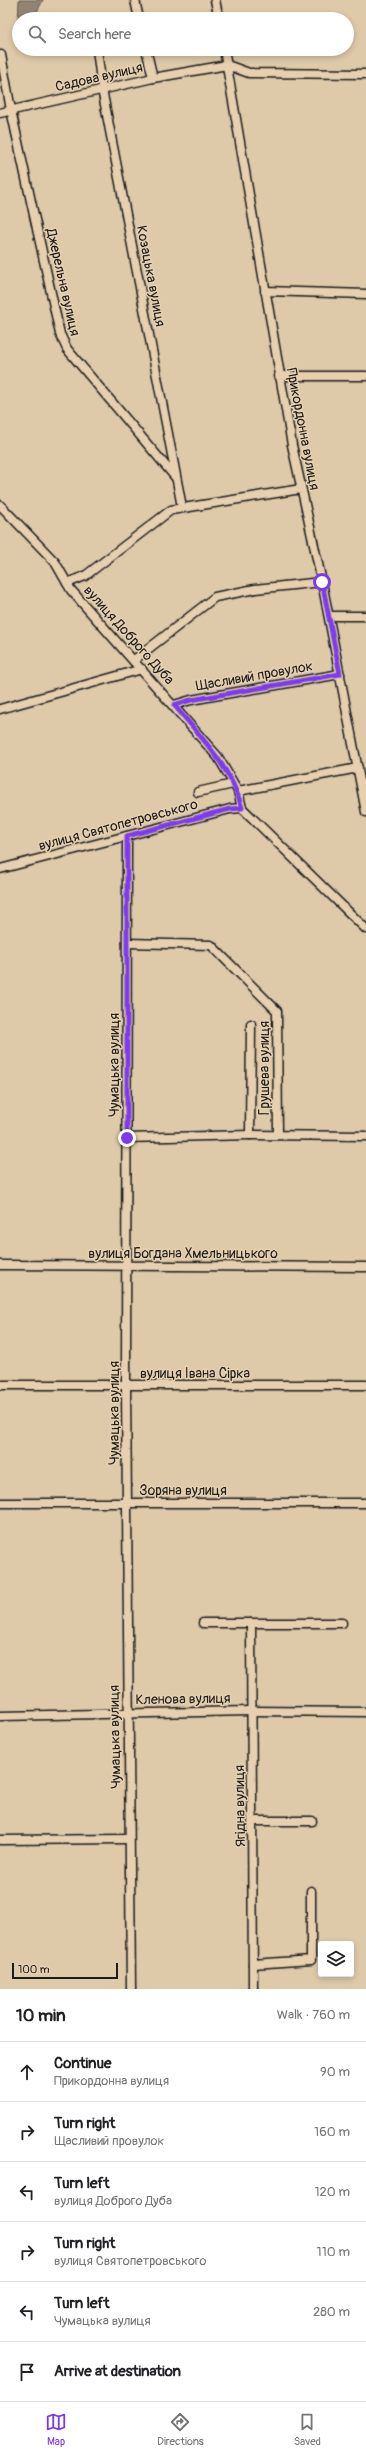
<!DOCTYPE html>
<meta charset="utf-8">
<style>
body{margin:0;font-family:Pangolin,sans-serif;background:#f6f6f6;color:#202124}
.controls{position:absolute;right:12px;bottom:12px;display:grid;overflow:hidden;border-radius:4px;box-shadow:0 2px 6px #0003}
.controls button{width:36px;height:36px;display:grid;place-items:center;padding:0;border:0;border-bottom:1px solid #e0e0e0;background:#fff;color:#202124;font:20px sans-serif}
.scale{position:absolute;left:12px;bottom:10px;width:106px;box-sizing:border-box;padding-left:4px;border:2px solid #1c1c1c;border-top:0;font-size:11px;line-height:14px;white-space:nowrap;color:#1c1c1c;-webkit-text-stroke:3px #e6d0af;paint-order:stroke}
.stop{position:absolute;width:12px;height:12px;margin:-9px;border:3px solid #7c3aed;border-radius:50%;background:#fff}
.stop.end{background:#7c3aed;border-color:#fff;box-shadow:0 1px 4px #0008}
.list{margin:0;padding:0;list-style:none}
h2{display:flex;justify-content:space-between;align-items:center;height:52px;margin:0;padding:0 16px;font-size:17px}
h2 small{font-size:13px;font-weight:400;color:#757577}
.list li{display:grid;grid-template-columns:26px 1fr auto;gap:12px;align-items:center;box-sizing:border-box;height:60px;padding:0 16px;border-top:1px solid #e0e0e0}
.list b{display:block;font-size:15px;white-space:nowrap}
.list p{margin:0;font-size:13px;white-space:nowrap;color:#757577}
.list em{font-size:13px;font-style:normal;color:#757577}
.icon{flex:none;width:22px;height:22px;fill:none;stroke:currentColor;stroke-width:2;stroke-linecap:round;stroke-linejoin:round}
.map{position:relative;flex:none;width:366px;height:1989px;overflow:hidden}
.search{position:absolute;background:#fff;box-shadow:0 2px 6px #0003;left:12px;right:12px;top:12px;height:44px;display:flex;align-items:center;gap:10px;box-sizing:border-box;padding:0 14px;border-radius:22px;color:#757577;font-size:15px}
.sheet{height:412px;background:#fff}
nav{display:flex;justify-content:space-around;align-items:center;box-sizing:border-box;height:56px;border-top:1px solid #e0e0e0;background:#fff;font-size:11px;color:#757577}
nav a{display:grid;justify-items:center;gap:2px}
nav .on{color:#7c3aed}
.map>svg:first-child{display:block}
.water{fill:#918472;stroke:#625a50}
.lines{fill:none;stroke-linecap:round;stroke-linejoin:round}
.minor-casing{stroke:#1c1c1c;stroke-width:11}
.minor{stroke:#e6d0af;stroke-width:8}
.route{stroke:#7c3aed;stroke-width:5}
.labels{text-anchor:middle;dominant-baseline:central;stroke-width:3;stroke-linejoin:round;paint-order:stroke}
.street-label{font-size:14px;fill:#1c1c1c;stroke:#e6d0af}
</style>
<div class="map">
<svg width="366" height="1989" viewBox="0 0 366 1989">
<rect width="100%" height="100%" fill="#dec9a9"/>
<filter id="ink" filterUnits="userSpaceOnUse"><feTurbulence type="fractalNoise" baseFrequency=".025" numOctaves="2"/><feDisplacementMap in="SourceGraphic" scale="8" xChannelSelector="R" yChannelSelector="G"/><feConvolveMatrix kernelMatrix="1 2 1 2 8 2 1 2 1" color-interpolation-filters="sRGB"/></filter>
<g filter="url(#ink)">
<path class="water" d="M19 0H43L34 18 19 19V23L18 21Z"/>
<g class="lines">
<defs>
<g id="minor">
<path d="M135 0 139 19"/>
<path d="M215 0 219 19"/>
<path d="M97 49 102 89 182 507"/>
<path d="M146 49 153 78"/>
<path d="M224 49 292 445 322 582 366 812"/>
<path d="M1 55 11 110 60 334 67 349 176 478"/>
<path d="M0 113 153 78 227 65 249 73 366 74"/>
<path d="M265 291 366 294"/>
<path d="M279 376H366"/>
<path d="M0 505 55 562 71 590 218 757 238 791 242 808"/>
<path d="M67 583 85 576 171 510 301 489"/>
<path d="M329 616H366"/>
<path d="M134 660 215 597 255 589 322 582"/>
<path d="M174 705 191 700 340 674"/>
<path d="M0 709 142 669"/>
<path d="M238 791 358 768"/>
<path d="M198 792 233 784"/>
<path d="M242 808 366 929"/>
<path d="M127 836 126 1386 131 1989"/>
<path d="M0 869 230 809 242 808"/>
<path d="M127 943 211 945 277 1011 278 1135"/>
<path d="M250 1135 251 1024"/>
<path d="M127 1138 250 1135 366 1136"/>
<path d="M0 1265 366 1267"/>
<path d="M0 1385H366"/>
<path d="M0 1503H366"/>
<path d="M203 1623H342"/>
<path d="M251 1623 253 1989"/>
<path d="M0 1716 251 1711 366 1712"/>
<path d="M254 1821H312"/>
<path d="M0 1840 129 1839"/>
<path d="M253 1964 311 1960V1891"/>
</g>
</defs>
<use href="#minor" class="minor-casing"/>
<use href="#minor" class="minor"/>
</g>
</g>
<g class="lines" filter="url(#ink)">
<path class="route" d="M127 1138V836L230 809 242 808C231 767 201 737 174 705L191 700 340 674 322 582"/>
</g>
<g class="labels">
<g class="street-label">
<text transform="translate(99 77) rotate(-13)">Садова вулиця</text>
<text transform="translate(151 276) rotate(79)">Козацька вулиця</text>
<text transform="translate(63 282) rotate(77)">Джерельна вулиця</text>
<text transform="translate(303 429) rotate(79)">Прикордонна вулиця</text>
<text transform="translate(129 635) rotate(48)">вулиця Доброго Дуба</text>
<text transform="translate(254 676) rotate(-10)">Щасливий провулок</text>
<text transform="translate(118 825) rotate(-15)">вулиця Святопетровського</text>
<text transform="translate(114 1065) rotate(-90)">Чумацька вулиця</text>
<text transform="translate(264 1068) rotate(-90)">Грушева вулиця</text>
<text x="183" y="1253">вулиця Богдана Хмельницького</text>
<text x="195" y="1373">вулиця Івана Сірка</text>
<text transform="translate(114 1413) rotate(-90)">Чумацька вулиця</text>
<text x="183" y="1490">Зоряна вулиця</text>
<text transform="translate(183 1699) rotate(-1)">Кленова вулиця</text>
<text transform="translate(115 1737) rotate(-91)">Чумацька вулиця</text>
<text transform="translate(240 1806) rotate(-91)">Ягідна вулиця</text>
</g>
</g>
</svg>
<div class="controls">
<button><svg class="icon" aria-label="layers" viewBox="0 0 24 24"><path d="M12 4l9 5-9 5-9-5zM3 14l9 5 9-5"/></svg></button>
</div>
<div class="scale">100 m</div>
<div class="stop" style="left:322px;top:582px"></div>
<div class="stop end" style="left:127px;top:1138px"></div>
<div class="search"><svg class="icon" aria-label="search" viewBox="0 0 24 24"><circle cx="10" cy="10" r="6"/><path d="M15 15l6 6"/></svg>Search here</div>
</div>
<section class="sheet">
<h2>10 min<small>Walk · 760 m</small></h2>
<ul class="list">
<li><svg class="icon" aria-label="ahead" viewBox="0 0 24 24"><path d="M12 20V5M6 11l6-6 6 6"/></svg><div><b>Continue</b><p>Прикордонна вулиця</p></div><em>90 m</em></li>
<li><svg class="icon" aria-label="right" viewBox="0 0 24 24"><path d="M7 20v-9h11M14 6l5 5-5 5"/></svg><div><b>Turn right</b><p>Щасливий провулок</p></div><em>160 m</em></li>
<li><svg class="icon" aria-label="left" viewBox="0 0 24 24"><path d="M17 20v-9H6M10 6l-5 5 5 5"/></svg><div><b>Turn left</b><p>вулиця Доброго Дуба</p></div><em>120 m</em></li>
<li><svg class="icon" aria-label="right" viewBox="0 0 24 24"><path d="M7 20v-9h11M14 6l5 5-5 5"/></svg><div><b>Turn right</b><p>вулиця Святопетровського</p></div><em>110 m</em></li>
<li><svg class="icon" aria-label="left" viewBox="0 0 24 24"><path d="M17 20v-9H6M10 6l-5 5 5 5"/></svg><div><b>Turn left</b><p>Чумацька вулиця</p></div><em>280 m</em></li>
<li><svg class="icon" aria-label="arrive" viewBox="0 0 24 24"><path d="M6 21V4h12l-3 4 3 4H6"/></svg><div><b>Arrive at destination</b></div></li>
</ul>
</section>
<nav>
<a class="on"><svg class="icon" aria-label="map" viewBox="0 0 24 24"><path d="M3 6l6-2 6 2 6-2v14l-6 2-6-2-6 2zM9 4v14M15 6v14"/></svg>Map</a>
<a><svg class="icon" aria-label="directions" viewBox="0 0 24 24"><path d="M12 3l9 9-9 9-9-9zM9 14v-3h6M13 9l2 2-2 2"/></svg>Directions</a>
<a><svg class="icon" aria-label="saved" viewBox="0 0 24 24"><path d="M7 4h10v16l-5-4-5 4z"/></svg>Saved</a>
</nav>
